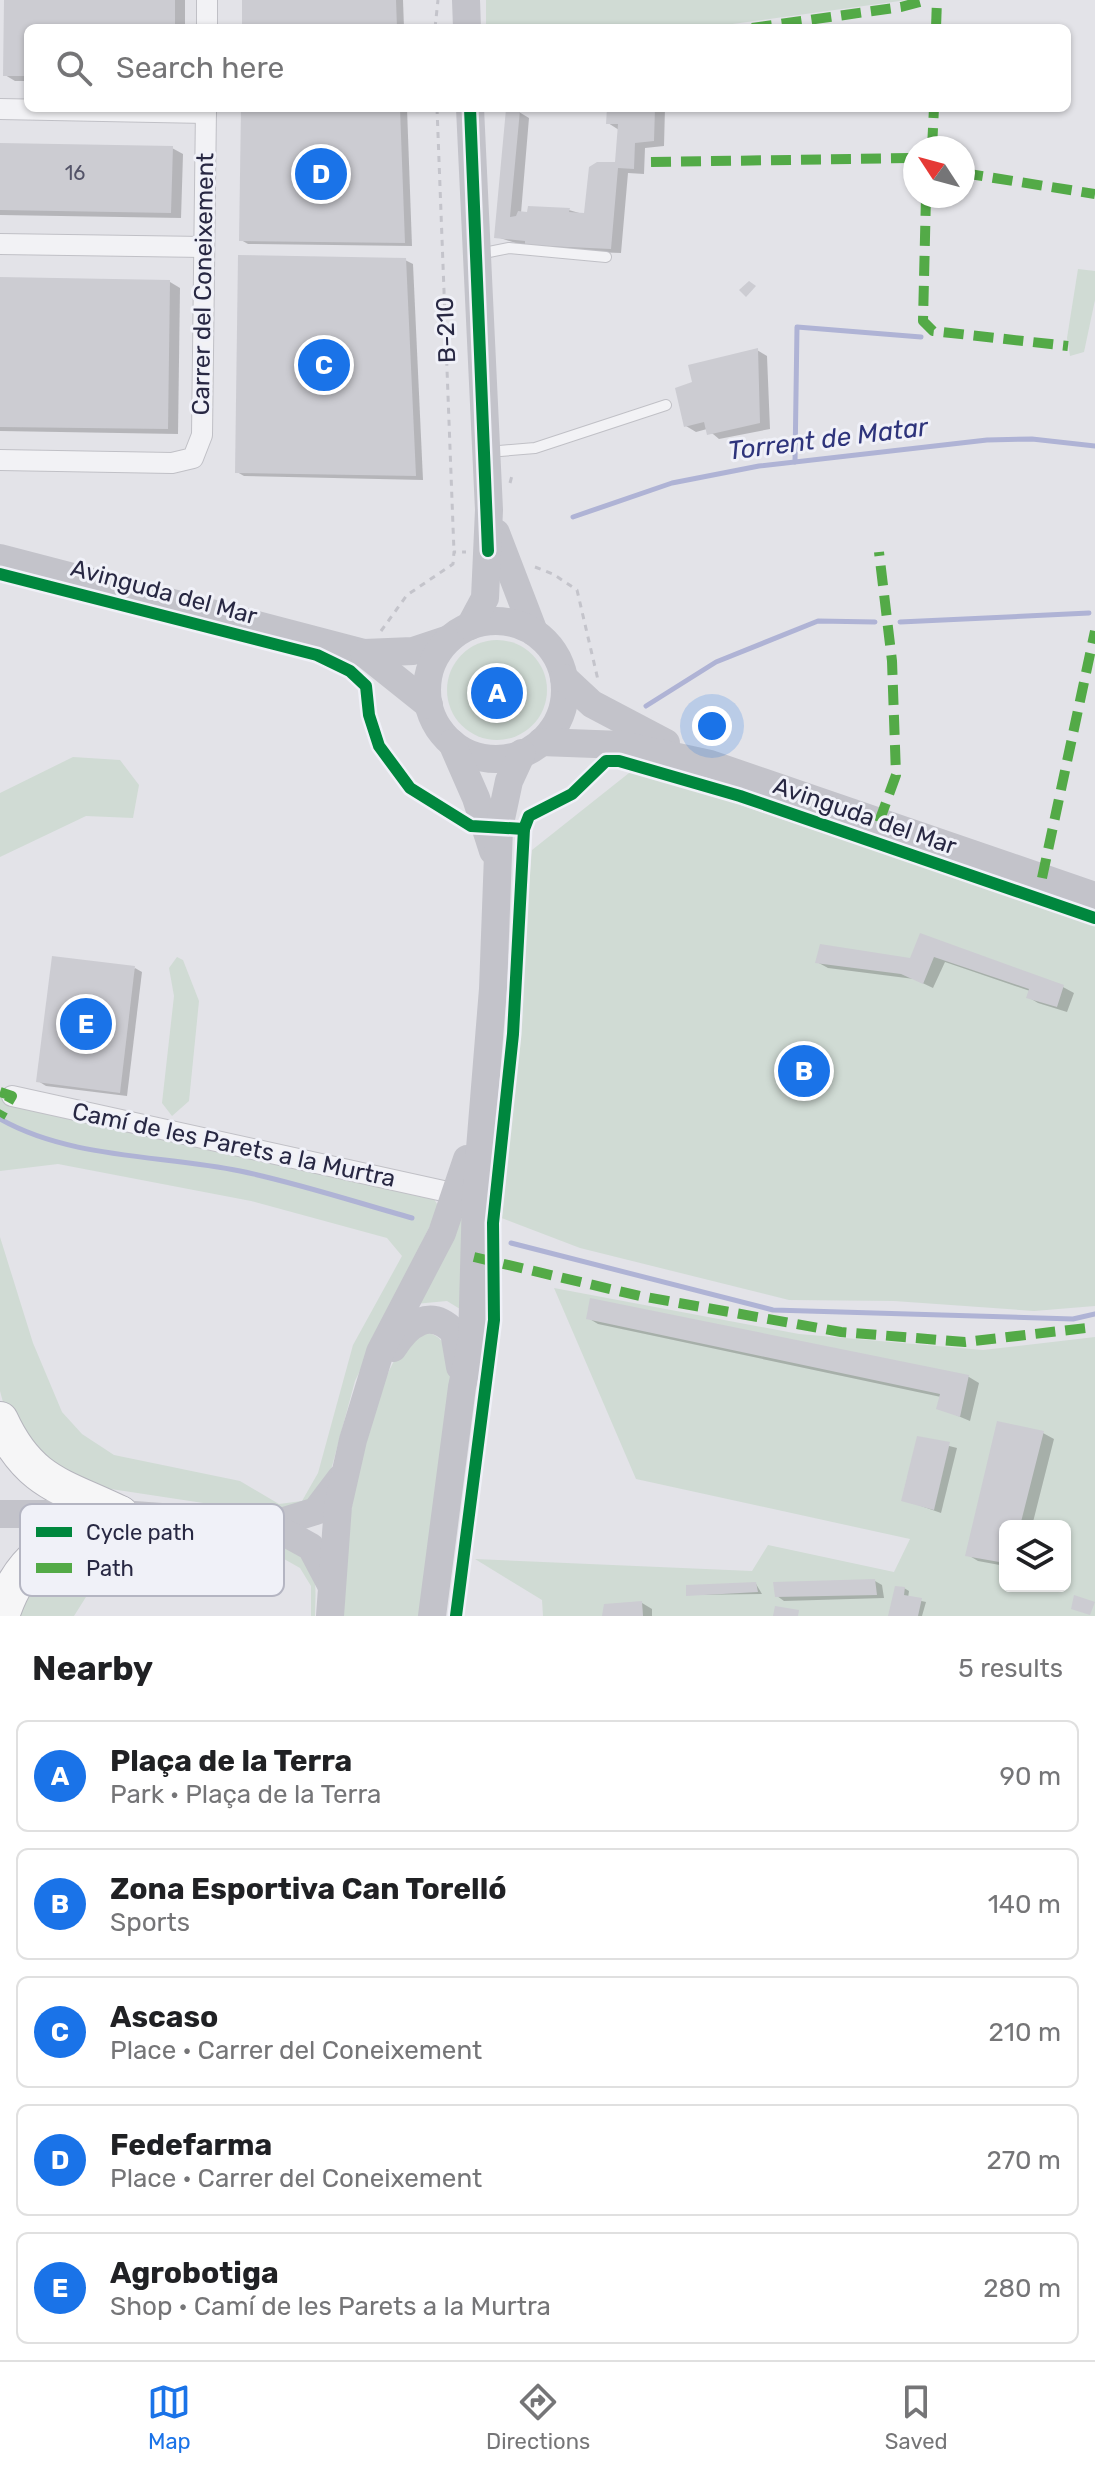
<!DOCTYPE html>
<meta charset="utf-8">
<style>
body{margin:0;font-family:Rubik,sans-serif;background:#f2f2f2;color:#202124}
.controls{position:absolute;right:24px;bottom:24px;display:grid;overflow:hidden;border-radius:12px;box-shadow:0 2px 6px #0004}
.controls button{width:72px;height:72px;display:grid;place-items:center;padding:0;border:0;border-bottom:2px solid #e0e0e0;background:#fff;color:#202124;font:40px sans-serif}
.compass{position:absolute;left:903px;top:136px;width:72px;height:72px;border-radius:50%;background:#fff;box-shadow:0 2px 6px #0004;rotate:306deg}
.you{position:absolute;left:712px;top:726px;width:28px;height:28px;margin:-20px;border:6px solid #fff;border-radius:50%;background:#1a73e8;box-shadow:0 0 0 12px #1a73e833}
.badge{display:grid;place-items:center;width:52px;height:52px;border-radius:50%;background:#1a73e8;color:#fff;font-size:26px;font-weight:700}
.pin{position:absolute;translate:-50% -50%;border:4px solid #fff;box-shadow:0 2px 8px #0006}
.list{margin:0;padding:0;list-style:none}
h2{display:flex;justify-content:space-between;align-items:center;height:104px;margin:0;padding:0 32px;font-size:34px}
h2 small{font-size:26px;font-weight:400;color:#757577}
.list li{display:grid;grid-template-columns:52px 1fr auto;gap:24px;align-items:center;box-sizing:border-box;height:112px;margin:0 16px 16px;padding:0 16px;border:2px solid #e0e0e0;border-radius:12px}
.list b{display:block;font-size:30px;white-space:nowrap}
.list p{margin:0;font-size:26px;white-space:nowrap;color:#757577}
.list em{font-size:26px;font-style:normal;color:#757577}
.icon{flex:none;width:44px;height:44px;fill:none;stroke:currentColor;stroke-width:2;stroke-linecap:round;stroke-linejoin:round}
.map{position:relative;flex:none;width:1095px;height:1616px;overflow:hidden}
.search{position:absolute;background:#fff;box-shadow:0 2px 6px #0004;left:24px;right:24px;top:24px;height:88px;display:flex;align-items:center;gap:20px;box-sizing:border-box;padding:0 28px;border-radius:12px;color:#757577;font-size:30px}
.sheet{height:744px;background:#fff}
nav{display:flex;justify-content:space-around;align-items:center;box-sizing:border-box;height:112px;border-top:2px solid #e0e0e0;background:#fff;font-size:22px;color:#757577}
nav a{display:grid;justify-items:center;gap:4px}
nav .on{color:#1a73e8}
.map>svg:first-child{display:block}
.green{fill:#d0dbd4;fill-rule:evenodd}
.shadow{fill:#0003}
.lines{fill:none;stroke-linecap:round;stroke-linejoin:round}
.stream{stroke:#afb3d5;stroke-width:5}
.building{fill:#ccccd2}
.lane-casing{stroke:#c0c0c6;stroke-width:12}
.street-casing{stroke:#c0c0c6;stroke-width:22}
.highway-casing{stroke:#b5b5bd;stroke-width:38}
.path{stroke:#c4c4cb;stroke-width:3;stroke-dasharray:6 6;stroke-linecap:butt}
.lane{stroke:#f2f2f5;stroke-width:10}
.street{stroke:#f2f2f5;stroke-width:20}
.secondary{stroke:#c3c3ca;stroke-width:28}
.highway{stroke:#f6f6f7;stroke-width:36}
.quiet{stroke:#53aa47;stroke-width:10;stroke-dasharray:20 10;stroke-linecap:butt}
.cycleway-casing{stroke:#f0f1f8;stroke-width:17}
.cycleway{stroke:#00873e;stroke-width:12}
.labels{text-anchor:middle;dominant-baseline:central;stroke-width:6;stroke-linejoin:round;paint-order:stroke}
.number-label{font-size:20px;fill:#535368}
.street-label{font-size:24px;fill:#282843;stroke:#f0f1f8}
.water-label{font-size:26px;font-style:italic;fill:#2e347b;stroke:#f0f1f8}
.key{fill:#f0f1f8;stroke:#b4b5c2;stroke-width:2}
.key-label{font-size:22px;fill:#282843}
</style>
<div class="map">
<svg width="1095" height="1616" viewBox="0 0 1095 1616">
<rect width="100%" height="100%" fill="#e3e3e8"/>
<g class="green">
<path d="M486 0H907L703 28H486Z"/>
<path d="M1078 269 1095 271V300L1084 352 1070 356 1067 338Z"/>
<circle cx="497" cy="690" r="50"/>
<path d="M73 757 120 760 139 785 133 818 86 816 0 857V793Z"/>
<path d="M634 769 1095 925V1306L1034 1311 894 1301 789 1300 580 1248 499 1217 532 850Z"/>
<path d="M177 957 183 960 199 1001 189 1101 172 1116 162 1103 174 996 169 968Z"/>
<path d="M0 1092 19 1107 72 1120 432 1196 439 1207 355 1381 331 1470 309 1506 269 1513 78 1484 11 1432 0 1391V1237L33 1343 62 1412 82 1434 114 1455 240 1481 279 1504 302 1501 318 1473 353 1345 402 1256 387 1238 251 1201 58 1164 0 1171Z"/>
<path d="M463 1206 460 1309 447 1301 415 1304Z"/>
<path d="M554 1288 799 1334 983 1350 1095 1337V1616H543L542 1600 475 1559 752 1571 768 1545 894 1572 910 1539 636 1479ZM1005 1526H1065V1586H1005Z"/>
<path d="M424 1332C448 1336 447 1353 451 1374L419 1616H343C338 1562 367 1387 404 1347 409 1341 418 1337 424 1332Z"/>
<path d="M144 1539C186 1539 297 1523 313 1572 317 1585 315 1603 315 1616H311V1586L300 1568 277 1555 119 1569 91 1589 74 1616H11L17 1595 75 1542Z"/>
</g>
<g class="shadow">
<path d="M6 0H185V28H28V81H15L5 75Z"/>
<path d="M244 0H403L404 28H244Z"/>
<path d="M243 108H407L412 246 248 244 241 240Z"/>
<path d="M609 108H665L664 146 645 148 644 174 628 173 621 253 537 250 497 237 519 112 529 118 521 213 569 210 586 215 617 164 619 130 608 123Z"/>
<path d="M0 145 172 148 183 154 181 218 0 215Z"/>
<path d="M405 260 413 264 423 480 244 476 237 472Z"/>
<path d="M0 279 170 282 180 288 178 434 0 431Z"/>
<path d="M757 350 767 356 770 429 719 439 707 429 696 432 686 426Z"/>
<path d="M921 936 1063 987 1074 993 1067 1012 1038 1003 1028 997 1030 991 945 962 933 988 914 979 828 968 817 962 911 960Z"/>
<path d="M135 968 142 972 127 1096 46 1086 38 1081Z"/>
<path d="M588 1318 969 1377 979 1383 970 1421 939 1408 941 1397 598 1324Z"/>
<path d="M1043 1433 1054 1439 1032 1526H1005V1566L978 1561 968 1555Z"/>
<path d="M918 1438 957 1448 941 1513 904 1500Z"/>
<path d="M875 1581 882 1585 884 1598 784 1601 777 1596Z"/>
<path d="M756 1584 762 1594 688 1595Z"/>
<path d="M904 1588 909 1591 908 1598 926 1602 922 1616H890Z"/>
<path d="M642 1603 652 1609V1616H605Z"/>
</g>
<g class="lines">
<g class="stream">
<path d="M795 462 797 327 921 337"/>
<path d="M573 517 672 483 759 466 987 440 1032 439 1095 446"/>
<path d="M900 622 1089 613"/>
<path d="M646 706 716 662 818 621 875 622"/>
<path d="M0 1119C70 1159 162 1155 240 1171 298 1183 355 1202 412 1218"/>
<path d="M511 1243 773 1310 1073 1319 1095 1314"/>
</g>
</g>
<g class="building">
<path d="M4 0H175V28H28V76H3Z"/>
<path d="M242 0H396L397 28H242Z"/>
<path d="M241 108H400L405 243 239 241Z"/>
<path d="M607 108H655L654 141 635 143 634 169 618 168 611 249 525 245V241L494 238 506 109 520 110 510 217 516 216 518 211 527 212 528 206 570 208 569 212 584 213 589 167 597 162H615L618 124H606Z"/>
<path d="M0 143 173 146 171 213 0 210Z"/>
<path d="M238 255 406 258 416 476 235 473Z"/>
<path d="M0 277 170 280 168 429 0 427Z"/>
<path d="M749 281 756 286 746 297 739 290Z"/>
<path d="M758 348 760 423 707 435 704 422 684 427 675 388 692 382 688 365Z"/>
<path d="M920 933 1064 985 1057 1007 1026 998 1029 989 934 957 923 984 901 974 815 963 820 944 910 958Z"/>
<path d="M52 956 135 966 120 1093 36 1082Z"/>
<path d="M590 1298 969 1375 960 1417 936 1409 940 1394 586 1319Z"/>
<path d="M997 1421 1044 1431 1020 1526H1005V1563L965 1556Z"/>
<path d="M917 1436 950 1442 934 1510 901 1501Z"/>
<path d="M875 1579 877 1595 775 1597 773 1582Z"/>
<path d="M756 1582 758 1592 686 1596V1585Z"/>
<path d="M895 1586 905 1587 904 1595 922 1598 918 1616H888Z"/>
<path d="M1074 1595 1095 1602 1090 1615 1071 1609Z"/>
<path d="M642 1601 643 1616H602L604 1604Z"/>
<path d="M775 1606 799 1610 798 1616H773Z"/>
</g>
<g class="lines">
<defs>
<g id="lane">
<path d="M479 254 509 248 606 257"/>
<path d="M488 452 535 448 666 405"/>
</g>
<g id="street">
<path d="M207 28V0"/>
<path d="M0 109 206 113"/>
<path d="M0 244 204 247"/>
<path d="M0 460 172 463 193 458 202 435 206 108"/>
<path d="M12 1096 457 1194"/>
</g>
<g id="highway">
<path d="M0 1420C29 1483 62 1486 120 1514"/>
<path d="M1 1616C22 1549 61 1539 120 1514"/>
</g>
</defs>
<use href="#lane" class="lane-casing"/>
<use href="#street" class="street-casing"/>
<use href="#highway" class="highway-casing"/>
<g class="path">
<path d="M435 28 438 0"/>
<path d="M437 108 454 552"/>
<path d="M510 483 513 472"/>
<path d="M535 567 553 574 577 590 598 680"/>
<path d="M381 631 407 595 453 564 454 552H466"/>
<path d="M364 683C372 696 372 710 377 725 389 765 418 793 456 810"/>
<path d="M526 811 571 788 592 767"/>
<path d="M517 976 523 850"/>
<path d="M456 1616 463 1564"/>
</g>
<use href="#lane" class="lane"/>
<use href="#street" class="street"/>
<g class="secondary">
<path d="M466 0 467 28"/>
<path d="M496 533 534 632"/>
<path d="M0 558 364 653 413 651 449 639"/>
<circle cx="496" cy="690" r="69"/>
<path d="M470 626 485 598 489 510 470 108"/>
<path d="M364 653 429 705"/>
<path d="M564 678 592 704 666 743"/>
<path d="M541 742 622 745 710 764 1095 896"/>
<path d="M452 743 476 798 493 851"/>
<path d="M393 1348C408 1324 430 1307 454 1332L460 1367"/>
<path d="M0 1514H120L271 1525 316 1511 341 1478"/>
<path d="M271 1525 311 1547 330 1583"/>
<path d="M330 1616 338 1506 353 1440 380 1352 442 1233 467 1159"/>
<path d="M432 1616 462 1387 472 1341 476 1198 493 989 499 828 509 781 522 753"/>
</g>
<use href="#highway" class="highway"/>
<g class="quiet">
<path d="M752 28 901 7 927 0"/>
<path d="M936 28 937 0"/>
<path d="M932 148 934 108"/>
<path d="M651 162 915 158"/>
<path d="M963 173 1095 194"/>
<path d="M926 196 923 321 933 331 1068 346"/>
<path d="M879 822 896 775 892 661 879 552"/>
<path d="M1042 878 1095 631"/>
<path d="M0 1092 12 1096 0 1117"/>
<path d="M474 1257 640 1296 841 1332 965 1342 1095 1327"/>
</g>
<defs>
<g id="cycleway">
<path d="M470 108 488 551"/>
<path d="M0 574 317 655 350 671 366 686 369 715 379 746 410 788 471 826 524 829"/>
<path d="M456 1616 494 1320 493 1223 513 1034 524 829 529 816 572 794 606 761H619L740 796 1095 918"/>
</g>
</defs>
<use href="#cycleway" class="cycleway-casing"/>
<use href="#cycleway" class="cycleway"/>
</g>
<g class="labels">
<g class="number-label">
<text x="75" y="173">16</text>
</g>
<g class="street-label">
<text transform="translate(203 284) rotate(-89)">Carrer del Coneixement</text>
<text transform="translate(446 330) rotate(-92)">B-210</text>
<text transform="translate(164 592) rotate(15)">Avinguda del Mar</text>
<text transform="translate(865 816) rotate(19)">Avinguda del Mar</text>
<text transform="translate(234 1145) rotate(12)">Camí de les Parets a la Murtra</text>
</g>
<g class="water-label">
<text transform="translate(828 439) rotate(-7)">Torrent de Matar</text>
</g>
</g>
<rect x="20" y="1504" width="264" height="92" rx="12" class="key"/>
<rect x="36" y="1527" width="36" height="10" fill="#00873e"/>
<rect x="36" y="1563" width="36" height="10" fill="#53aa47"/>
<g class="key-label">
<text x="86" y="1540">Cycle path</text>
<text x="86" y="1576">Path</text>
</g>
</svg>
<div class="controls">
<button><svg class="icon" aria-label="layers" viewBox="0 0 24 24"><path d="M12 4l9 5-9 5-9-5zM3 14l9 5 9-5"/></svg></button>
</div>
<svg class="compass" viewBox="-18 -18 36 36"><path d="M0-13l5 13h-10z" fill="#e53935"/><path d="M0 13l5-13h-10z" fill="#757577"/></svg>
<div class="you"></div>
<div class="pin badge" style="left:497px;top:693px">A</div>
<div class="pin badge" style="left:804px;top:1071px">B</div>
<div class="pin badge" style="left:324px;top:365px">C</div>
<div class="pin badge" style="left:321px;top:174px">D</div>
<div class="pin badge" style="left:86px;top:1024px">E</div>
<div class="search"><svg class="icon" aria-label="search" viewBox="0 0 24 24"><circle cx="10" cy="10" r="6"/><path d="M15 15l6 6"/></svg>Search here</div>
</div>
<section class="sheet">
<h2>Nearby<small>5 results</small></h2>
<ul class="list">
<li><span class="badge">A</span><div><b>Plaça de la Terra</b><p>Park · Plaça de la Terra</p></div><em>90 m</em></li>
<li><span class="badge">B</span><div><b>Zona Esportiva Can Torelló</b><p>Sports</p></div><em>140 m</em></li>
<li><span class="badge">C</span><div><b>Ascaso</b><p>Place · Carrer del Coneixement</p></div><em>210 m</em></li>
<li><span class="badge">D</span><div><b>Fedefarma</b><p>Place · Carrer del Coneixement</p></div><em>270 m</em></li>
<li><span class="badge">E</span><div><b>Agrobotiga</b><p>Shop · Camí de les Parets a la Murtra</p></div><em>280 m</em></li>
</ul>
</section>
<nav>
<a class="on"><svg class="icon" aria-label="map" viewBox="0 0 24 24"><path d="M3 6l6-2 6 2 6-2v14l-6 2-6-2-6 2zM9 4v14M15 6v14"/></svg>Map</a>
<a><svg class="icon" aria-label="directions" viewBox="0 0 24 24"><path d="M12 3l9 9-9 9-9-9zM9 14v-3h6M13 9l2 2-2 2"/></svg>Directions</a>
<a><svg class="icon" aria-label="saved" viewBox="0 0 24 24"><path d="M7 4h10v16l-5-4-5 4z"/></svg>Saved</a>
</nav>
